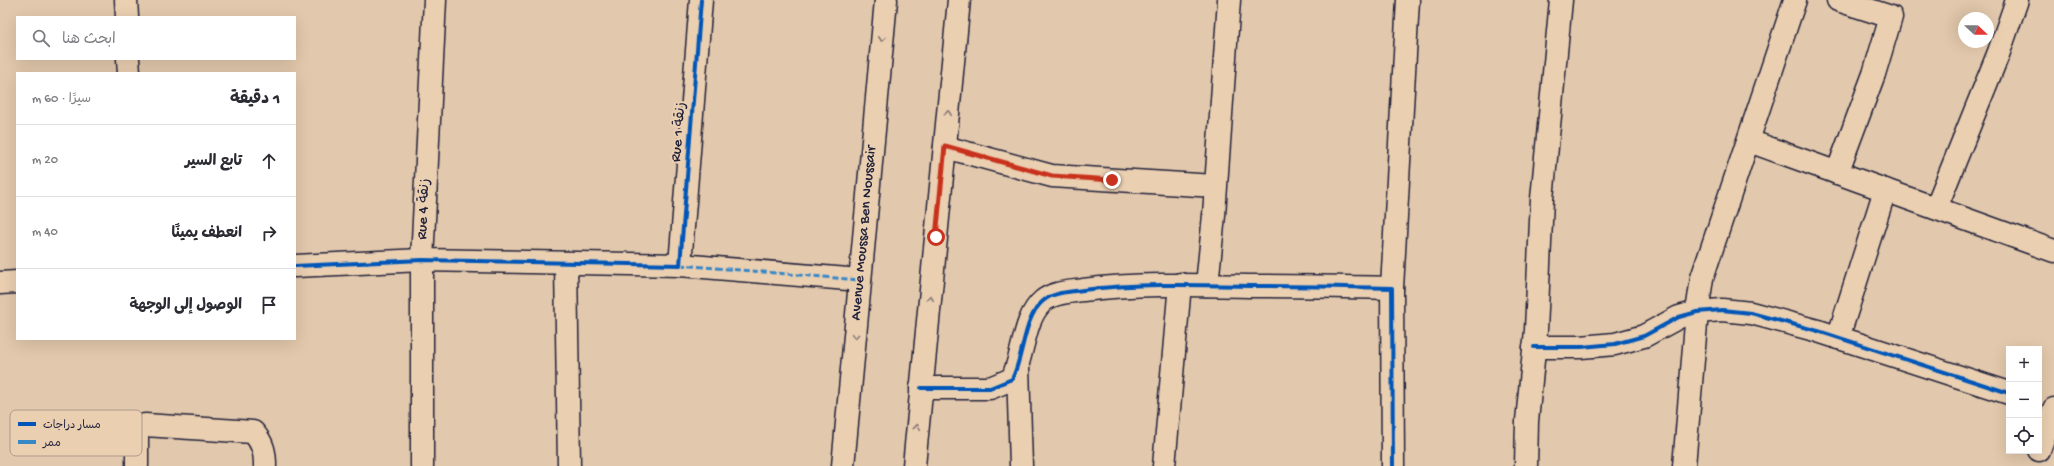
<!DOCTYPE html>
<html lang="ar">
<meta charset="utf-8">
<style>
body{margin:0;font-family:"Gochi Hand","Playpen Sans Arabic",sans-serif;background:#f2f2f3;color:#2b2b33;direction:rtl}
.controls{position:absolute;right:12px;bottom:12px;display:grid;overflow:hidden;border-radius:0px;box-shadow:0 4px 16px #0002}
.controls button{width:36px;height:36px;display:grid;place-items:center;padding:0;border:0;border-bottom:1px solid #e1e1e2;background:#fff;color:#2b2b33;font:20px sans-serif}
.compass{position:absolute;left:1958px;top:12px;width:36px;height:36px;border-radius:50%;background:#fff;box-shadow:0 4px 16px #0002;rotate:112deg}
.stop{position:absolute;width:12px;height:12px;margin:-9px;border:3px solid #c8321e;border-radius:50%;background:#fff}
.stop.end{background:#c8321e;border-color:#fff;box-shadow:0 1px 4px #0008}
.list{margin:0;padding:0;list-style:none}
h2{display:flex;justify-content:space-between;align-items:center;height:52px;margin:0;padding:0 16px;font-size:17px}
h2 small{font-size:13px;font-weight:400;color:#7c7c81}
.list li{display:grid;grid-template-columns:26px 1fr auto;gap:12px;align-items:center;box-sizing:border-box;height:72px;padding:0 16px;border-top:1px solid #e1e1e2}
.list b{display:block;font-size:15px;white-space:nowrap}
.list em{font-size:13px;font-style:normal;color:#7c7c81}
.icon{flex:none;width:22px;height:22px;fill:none;stroke:currentColor;stroke-width:2;stroke-linecap:round;stroke-linejoin:round}
.map{position:relative;flex:none;width:2054px;height:466px;overflow:hidden;direction:ltr}
.search{position:absolute;background:#fff;box-shadow:0 4px 16px #0002;left:16px;top:16px;width:280px;height:44px;display:flex;align-items:center;gap:10px;box-sizing:border-box;padding:0 14px;border-radius:0px;color:#7c7c81;font-size:15px}
.panel{position:absolute;background:#fff;box-shadow:0 4px 16px #0002;left:16px;top:72px;width:280px;height:268px;border-radius:0px;direction:rtl}
.map>svg:first-child{display:block}
.lines{fill:none;stroke-linecap:round;stroke-linejoin:round}
.street-casing{stroke:#22223b;stroke-width:25}
.secondary-casing{stroke:#22223b;stroke-width:25}
.street{stroke:#eacfb1;stroke-width:22}
.secondary{stroke:#eacfb1;stroke-width:22}
.quiet{stroke:#3887c6;stroke-width:3;stroke-dasharray:6 3;stroke-linecap:butt}
.cycleway-casing{stroke:#eacfb1;stroke-width:6}
.cycleway{stroke:#0057b8;stroke-width:4}
.oneway{stroke:#867876}
.route{stroke:#c8321e;stroke-width:5}
.labels{text-anchor:middle;dominant-baseline:central;stroke-width:4;stroke-linejoin:round;paint-order:stroke}
.street-label{font-size:15px;fill:#22223b;stroke:#eacfb1}
.key{fill:#eacfb1;stroke:#ae9b8e;stroke-width:1}
.key-label{font-size:11px;fill:#22223b}
</style>
<div class="map">
<svg width="2054" height="466" viewBox="0 0 2054 466">
<rect width="100%" height="100%" fill="#e2c8ac"/>
<filter id="ink" filterUnits="userSpaceOnUse"><feTurbulence type="fractalNoise" baseFrequency=".025" numOctaves="2"/><feDisplacementMap in="SourceGraphic" scale="8" xChannelSelector="R" yChannelSelector="G"/><feConvolveMatrix kernelMatrix="1 2 1 2 8 2 1 2 1" color-interpolation-filters="sRGB"/></filter>
<g filter="url(#ink)">
<g class="lines">
<defs>
<g id="street">
<path d="M126 0 127 17"/>
<path d="M128 59 129 73"/>
<path d="M1749 141 2054 251"/>
<path d="M945 147 1052 176 1215 186"/>
<path d="M1837 173 1874 74 1891 17 1838 0"/>
<path d="M1936 208 1999 52 2017 0"/>
<path d="M566 263 569 466"/>
<path d="M680 265 701 0"/>
<path d="M295 266 422 260 680 265 860 280"/>
<path d="M0 283 17 282"/>
<path d="M1207 285 1214 215 1229 0"/>
<path d="M1392 288 1408 0"/>
<path d="M1838 338 1885 190"/>
<path d="M1534 347H1581L1615 344 1644 336 1679 317 1697 312 1722 310 1751 313 1818 331 2009 393"/>
<path d="M1018 367 1021 466"/>
<path d="M921 388H990L1012 379C1024 356 1023 318 1043 301 1053 292 1070 292 1083 290 1140 283 1198 285 1256 286 1301 286 1347 287 1392 288L1393 466"/>
<path d="M2039 450 2054 409"/>
<path d="M137 466V433L145 425 253 432C263 443 265 452 265 466"/>
<path d="M422 466V260L435 0"/>
<path d="M1164 466 1180 284"/>
<path d="M1526 466 1527 421 1536 330 1542 199 1561 0"/>
<path d="M1684 466 1697 312 1702 278 1795 0"/>
</g>
<g id="secondary">
<path d="M843 466 886 0"/>
<path d="M914 466 959 0"/>
</g>
</defs>
<use href="#street" class="street-casing"/>
<use href="#secondary" class="secondary-casing"/>
<use href="#street" class="street"/>
<use href="#secondary" class="secondary"/>
<path class="quiet" d="M680 265 860 280"/>
<defs>
<g id="cycleway">
<path d="M295 266 422 260 680 265 701 0"/>
<path d="M1534 347H1581L1615 344 1644 336 1679 317 1697 312 1722 310 1751 313 1818 331 2009 393"/>
<path d="M921 388H990L1012 379C1024 356 1023 318 1043 301 1053 292 1070 292 1083 290 1140 283 1198 285 1256 286 1301 286 1347 287 1392 288L1393 466"/>
</g>
</defs>
<use href="#cycleway" class="cycleway-casing"/>
<use href="#cycleway" class="cycleway"/>
</g>
<defs><path id="oneway-chevron" d="M-2-3.5L2.5 0L-2 3.5" fill="none" stroke-width="1.6" stroke-linecap="round" stroke-linejoin="round"/></defs>
<g class="oneway">
<use href="#oneway-chevron" transform="translate(882 39) rotate(95)"/>
<use href="#oneway-chevron" transform="translate(948 113) rotate(-84)"/>
<use href="#oneway-chevron" transform="translate(930 298) rotate(-84)"/>
<use href="#oneway-chevron" transform="translate(855 336) rotate(95)"/>
<use href="#oneway-chevron" transform="translate(917 427) rotate(-84)"/>
</g>
</g>
<g class="lines" filter="url(#ink)">
<path class="route" d="M936 237 945 146 1052 176 1112 180"/>
</g>
<g class="labels">
<g class="street-label">
<text transform="translate(679 132) rotate(-85)">Rue 1 زنقة</text>
<text transform="translate(424 209) rotate(-87)">Rue 4 زنقة</text>
<text transform="translate(864 233) rotate(-85)">Avenue Moussa Ben Noussair</text>
</g>
</g>
<rect x="10" y="410" width="132" height="46" rx="6" class="key"/>
<rect x="18" y="422" width="18" height="4" fill="#0057b8"/>
<rect x="18" y="440" width="18" height="4" fill="#3887c6"/>
<g class="key-label">
<text x="43" y="428">مسار دراجات</text>
<text x="43" y="446">ممر</text>
</g>
</svg>
<div class="controls">
<button>+</button>
<button>−</button>
<button><svg class="icon" aria-label="locate" viewBox="0 0 24 24"><circle cx="12" cy="12" r="6"/><path d="M12 2v4M12 18v4M2 12h4M18 12h4"/></svg></button>
</div>
<svg class="compass" viewBox="-18 -18 36 36"><path d="M0-13l5 13h-10z" fill="#e53935"/><path d="M0 13l5-13h-10z" fill="#7c7c81"/></svg>
<div class="stop" style="left:936px;top:237px"></div>
<div class="stop end" style="left:1112px;top:180px"></div>
<div class="search"><svg class="icon" aria-label="search" viewBox="0 0 24 24"><circle cx="10" cy="10" r="6"/><path d="M15 15l6 6"/></svg>ابحث هنا</div>
<section class="panel">
<h2>1 دقيقة<small>سيرًا · 60 m</small></h2>
<ul class="list">
<li><svg class="icon" aria-label="ahead" viewBox="0 0 24 24"><path d="M12 20V5M6 11l6-6 6 6"/></svg><div><b>تابع السير</b></div><em>20 m</em></li>
<li><svg class="icon" aria-label="right" viewBox="0 0 24 24"><path d="M7 20v-9h11M14 6l5 5-5 5"/></svg><div><b>انعطف يمينًا</b></div><em>40 m</em></li>
<li><svg class="icon" aria-label="arrive" viewBox="0 0 24 24"><path d="M6 21V4h12l-3 4 3 4H6"/></svg><div><b>الوصول إلى الوجهة</b></div></li>
</ul>
</section>
</div>
